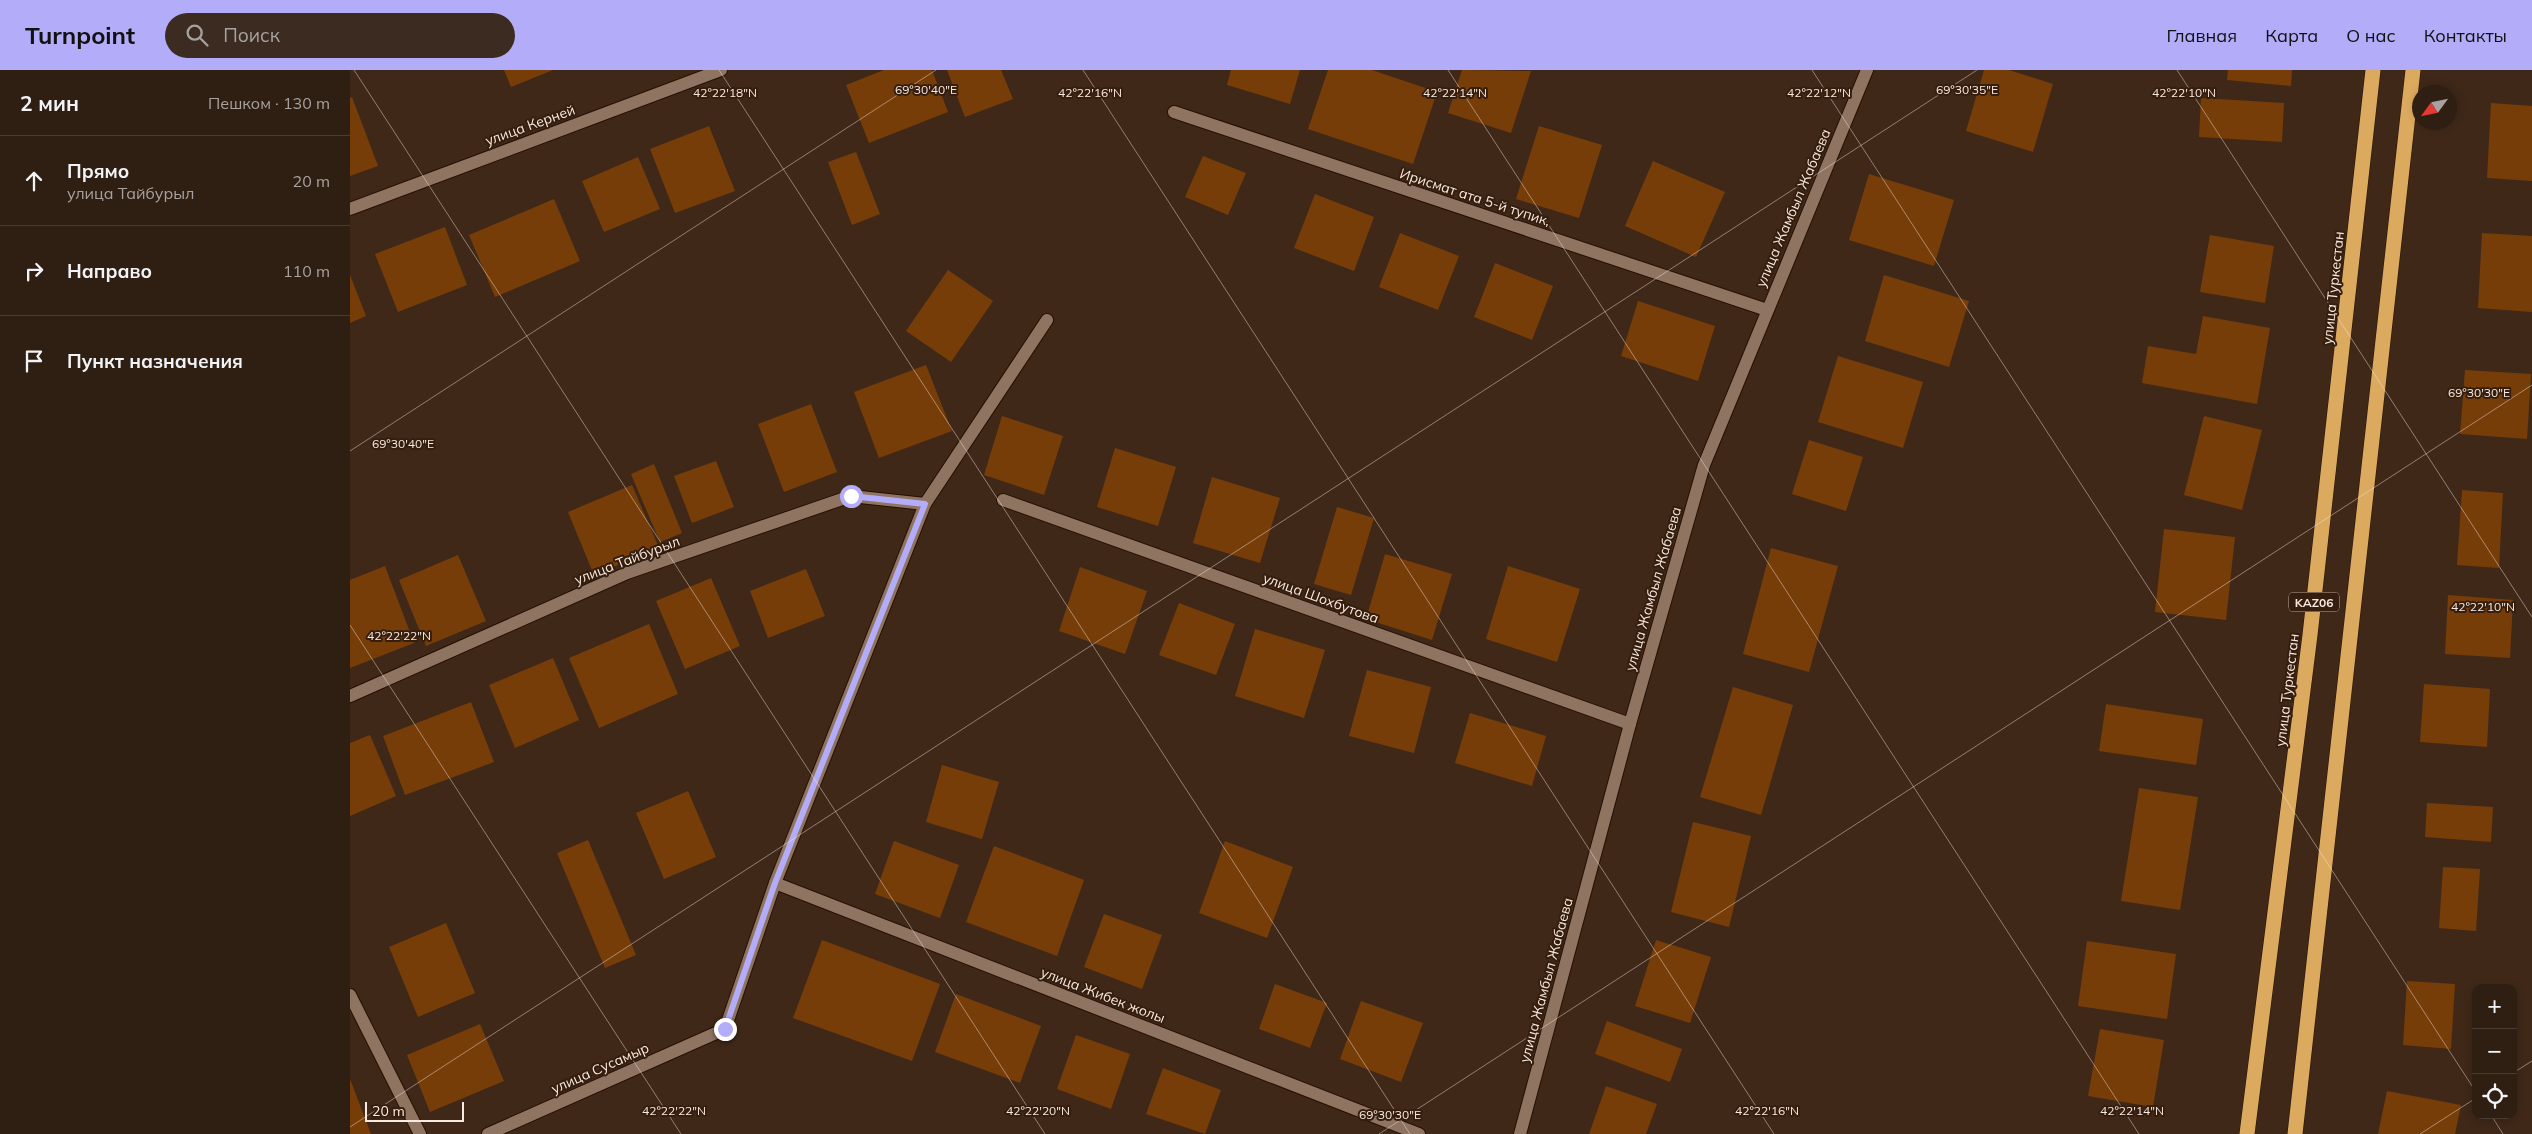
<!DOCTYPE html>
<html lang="ru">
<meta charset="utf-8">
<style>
body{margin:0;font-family:Mulish,sans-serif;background:#3b2b20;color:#f1f3f6}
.controls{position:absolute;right:15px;bottom:15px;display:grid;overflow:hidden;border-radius:10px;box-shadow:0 2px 8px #0003}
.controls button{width:45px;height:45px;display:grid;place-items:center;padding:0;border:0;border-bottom:1px solid #4a3c32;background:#2f1e12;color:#f1f3f6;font:25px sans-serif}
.compass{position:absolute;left:2062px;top:15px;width:45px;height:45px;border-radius:50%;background:#2f1e12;box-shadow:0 2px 8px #0003;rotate:237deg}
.scale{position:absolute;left:15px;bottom:12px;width:99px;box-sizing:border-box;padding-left:5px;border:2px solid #f9e9df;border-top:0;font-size:14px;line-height:18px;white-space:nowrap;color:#f9e9df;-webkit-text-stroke:4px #351e0e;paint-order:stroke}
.stop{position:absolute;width:15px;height:15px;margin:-11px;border:4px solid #b3adf9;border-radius:50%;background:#fff}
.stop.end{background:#b3adf9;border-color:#fff;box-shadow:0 1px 5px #0008}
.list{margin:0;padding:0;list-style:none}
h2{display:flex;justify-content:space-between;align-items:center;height:65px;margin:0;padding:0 20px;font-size:21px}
h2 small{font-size:16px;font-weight:400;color:#a7a29f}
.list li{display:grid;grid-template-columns:32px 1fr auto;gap:15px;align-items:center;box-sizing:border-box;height:90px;padding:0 20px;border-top:1px solid #4a3c32}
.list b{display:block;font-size:19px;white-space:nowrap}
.list p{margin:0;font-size:16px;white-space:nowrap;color:#a7a29f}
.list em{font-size:16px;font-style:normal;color:#a7a29f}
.icon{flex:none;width:28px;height:28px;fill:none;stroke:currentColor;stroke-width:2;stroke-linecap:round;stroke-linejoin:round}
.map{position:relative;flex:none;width:2182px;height:1064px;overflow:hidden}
header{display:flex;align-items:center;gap:30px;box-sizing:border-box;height:70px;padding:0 25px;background:#b3adf9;color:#111}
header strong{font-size:24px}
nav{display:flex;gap:28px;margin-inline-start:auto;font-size:18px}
.search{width:350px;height:45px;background:#3b2b20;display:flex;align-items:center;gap:12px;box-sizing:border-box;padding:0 18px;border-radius:28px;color:#a7a29f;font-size:19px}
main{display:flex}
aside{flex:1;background:#2f1e12}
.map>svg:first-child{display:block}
.building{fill:#773d09}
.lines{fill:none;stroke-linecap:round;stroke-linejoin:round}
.minor-casing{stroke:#251002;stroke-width:14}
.highway-casing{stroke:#251002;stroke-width:16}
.minor{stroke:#907462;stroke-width:12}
.highway{stroke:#dcaa5e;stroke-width:15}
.route{stroke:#b3adf9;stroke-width:6}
.ticks{fill:none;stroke:#f9e9df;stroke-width:1;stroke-opacity:0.45}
.labels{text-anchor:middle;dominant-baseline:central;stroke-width:4;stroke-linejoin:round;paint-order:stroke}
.shield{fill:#351e0e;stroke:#beaca0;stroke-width:1}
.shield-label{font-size:12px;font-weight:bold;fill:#f9e9df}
.street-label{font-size:14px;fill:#f9e9df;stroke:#351e0e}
.ticks-label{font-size:12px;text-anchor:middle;fill:#f9e9df;stroke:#351e0e;stroke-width:4;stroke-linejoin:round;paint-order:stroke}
</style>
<header>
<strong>Turnpoint</strong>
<div class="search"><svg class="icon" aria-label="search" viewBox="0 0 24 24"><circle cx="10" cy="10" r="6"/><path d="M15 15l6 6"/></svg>Поиск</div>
<nav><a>Главная</a><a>Карта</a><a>О нас</a><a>Контакты</a></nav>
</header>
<main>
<aside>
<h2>2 мин<small>Пешком · 130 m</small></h2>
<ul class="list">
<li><svg class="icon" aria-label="ahead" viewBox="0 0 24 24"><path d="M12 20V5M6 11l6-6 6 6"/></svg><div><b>Прямо</b><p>улица Тайбурыл</p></div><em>20 m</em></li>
<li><svg class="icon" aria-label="right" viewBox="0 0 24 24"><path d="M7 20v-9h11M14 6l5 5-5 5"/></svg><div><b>Направо</b></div><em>110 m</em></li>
<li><svg class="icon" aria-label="arrive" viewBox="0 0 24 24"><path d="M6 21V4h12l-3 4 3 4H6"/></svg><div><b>Пункт назначения</b></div></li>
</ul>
</aside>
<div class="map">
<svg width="2182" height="1064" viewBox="0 0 2182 1064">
<rect width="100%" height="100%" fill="#3f2818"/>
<g class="building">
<path d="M154 0H203L161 17Z"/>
<path d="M534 0H582L598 42 519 73 496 15Z"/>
<path d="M597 0H651L663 29 615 47Z"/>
<path d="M881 0H950L940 34 877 15Z"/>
<path d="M978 0H1022L1087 22 1063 94 958 59Z"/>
<path d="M1112 0 1181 1 1161 63 1098 43Z"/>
<path d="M1634 0H1659L1703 14 1683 82 1616 61Z"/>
<path d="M1878 0H1942L1941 16 1877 10Z"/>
<path d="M2 27 28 96 0 106V28Z"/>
<path d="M1851 28 1934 33 1932 72 1849 67Z"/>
<path d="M2141 33 2182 36V111L2137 108Z"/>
<path d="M359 56 385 121 325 143 300 79Z"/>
<path d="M1189 56 1252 75 1229 148 1166 129Z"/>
<path d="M506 82 530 144 502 155 478 92Z"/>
<path d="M853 86 896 103 878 145 835 127Z"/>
<path d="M288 87 310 139 254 162 232 111Z"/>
<path d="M1303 91 1375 122 1346 187 1275 156Z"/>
<path d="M1519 104 1604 130 1584 196 1499 170Z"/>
<path d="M965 124 1024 147 1004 201 944 178Z"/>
<path d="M204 129 230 191 145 227 119 165Z"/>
<path d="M95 157 117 215 48 242 25 184Z"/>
<path d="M1050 163 1109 186 1088 240 1029 217Z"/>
<path d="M2132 163 2182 166V242L2128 238Z"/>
<path d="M1860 165 1924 176 1915 233 1850 222Z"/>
<path d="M1145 193 1203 216 1182 270 1124 247Z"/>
<path d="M598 200 643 231 601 292 556 261Z"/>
<path d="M0 205 16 246 0 253Z"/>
<path d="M1534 205 1619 231 1599 297 1515 271Z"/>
<path d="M1288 231 1365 256 1348 311 1271 286Z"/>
<path d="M1853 246 1920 258 1907 334 1792 313 1798 276 1846 284Z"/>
<path d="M1488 286 1573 312 1553 378 1468 352Z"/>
<path d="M576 295 602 361 529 388 504 322Z"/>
<path d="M2115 300 2181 304 2177 369 2110 364Z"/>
<path d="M461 334 487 402 434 422 408 354Z"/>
<path d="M652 346 713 366 694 425 634 405Z"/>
<path d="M1854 346 1912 360 1892 440 1834 425Z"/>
<path d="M1459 370 1513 387 1496 441 1442 424Z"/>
<path d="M765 378 826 397 808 456 747 437Z"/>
<path d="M366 391 384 437 342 453 324 406Z"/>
<path d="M304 394 332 463 310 472 281 404Z"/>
<path d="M862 407 930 428 910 493 843 473Z"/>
<path d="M282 415 309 478 244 505 218 442Z"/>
<path d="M2112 420 2153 423 2149 498 2107 495Z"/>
<path d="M987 437 1024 448 1001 525 964 514Z"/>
<path d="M1814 459 1885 467 1876 550 1805 542Z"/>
<path d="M1421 478 1488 496 1459 602 1393 584Z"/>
<path d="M1035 484 1102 504 1082 570 1016 549Z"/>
<path d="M108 485 136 551 76 576 49 510Z"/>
<path d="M35 496 64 573 0 598V510Z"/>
<path d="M1158 496 1230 519 1207 592 1136 569Z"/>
<path d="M730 497 797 521 775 584 709 561Z"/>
<path d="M456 499 475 546 418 568 400 521Z"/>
<path d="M361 508 390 576 335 599 306 531Z"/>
<path d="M2098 525 2163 530 2160 588 2095 584Z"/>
<path d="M829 533 885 554 866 605 809 585Z"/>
<path d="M299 554 328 624 249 658 219 588Z"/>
<path d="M905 559 975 580 954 648 885 626Z"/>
<path d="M203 588 229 650 165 678 139 615Z"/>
<path d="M1017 600 1081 617 1064 683 999 666Z"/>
<path d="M2074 614 2140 619 2137 677 2070 672Z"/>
<path d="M1383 617 1443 635 1411 745 1350 727Z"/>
<path d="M121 632 144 692 55 725 33 666Z"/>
<path d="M1756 634 1853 649 1846 695 1749 681Z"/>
<path d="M1120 643 1196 666 1182 716 1105 693Z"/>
<path d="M20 665 46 726 0 746V673Z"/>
<path d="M592 695 649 712 632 769 576 752Z"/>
<path d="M1789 718 1848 727 1830 840 1771 831Z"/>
<path d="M338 721 366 787 314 809 286 743Z"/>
<path d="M2077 733 2143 737 2141 772 2075 767Z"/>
<path d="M1343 752 1401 766 1379 857 1321 842Z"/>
<path d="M238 770 286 885 255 898 207 783Z"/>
<path d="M544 771 609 795 590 848 525 824Z"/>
<path d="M875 771 943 797 917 868 849 843Z"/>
<path d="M644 776 734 810 707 886 616 852Z"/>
<path d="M2093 797 2130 799 2126 861 2089 858Z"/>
<path d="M754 844 812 865 792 919 734 897Z"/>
<path d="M96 853 125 923 68 947 39 877Z"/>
<path d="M472 870 590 914 562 991 443 948Z"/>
<path d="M1306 870 1361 887 1340 953 1285 936Z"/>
<path d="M1737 871 1826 884 1817 949 1728 936Z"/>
<path d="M2057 911 2105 914 2101 979 2053 975Z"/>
<path d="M925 914 977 933 960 978 909 959Z"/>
<path d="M606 924 691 956 670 1013 585 982Z"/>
<path d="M1011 931 1073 953 1051 1012 990 989Z"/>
<path d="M1257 951 1332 979 1320 1012 1245 984Z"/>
<path d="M130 954 154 1011 80 1042 57 985Z"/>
<path d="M1750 959 1814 970 1803 1037 1738 1026Z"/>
<path d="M726 965 780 984 761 1039 707 1019Z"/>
<path d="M813 998 871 1020 855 1064 796 1044Z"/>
<path d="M0 1009 21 1064H0Z"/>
<path d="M1256 1016 1307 1034 1296 1064H1239Z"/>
<path d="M2037 1021 2111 1035 2105 1064H2028Z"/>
</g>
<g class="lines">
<defs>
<g id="minor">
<path d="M824 42 1417 240"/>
<path d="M0 139 371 0"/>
<path d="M653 430 1280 654"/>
<path d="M0 626 277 503 501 426 575 434"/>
<path d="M425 813 1069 1064"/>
<path d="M0 925 70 1064"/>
<path d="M138 1064 375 959 425 813 575 434 697 250"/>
<path d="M1170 1064 1280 654 1354 395 1517 0"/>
</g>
<g id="highway">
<path d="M1897 1064 1960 565 2023 0"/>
<path d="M1945 1064 2063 0"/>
</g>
</defs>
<use href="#minor" class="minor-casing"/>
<use href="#highway" class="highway-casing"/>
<use href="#minor" class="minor"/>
<use href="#highway" class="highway"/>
</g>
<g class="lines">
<path class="route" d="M375 959 425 813 575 434 501 426"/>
</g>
<path class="ticks" d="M4 0 695 1064M369 0 1060 1064M733 0 1424 1064M1098 0 1789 1064M1462 0 2126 1022M1827 0 2182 547M0 381 586 0M0 555 331 1064M2163 1003 2182 991M2141 1045 2153 1064M0 1057 1627 0M1029 1064 2182 315M2070 1064 2126 1028"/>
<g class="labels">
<rect class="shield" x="1939" y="522.5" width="50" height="19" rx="4"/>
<g class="shield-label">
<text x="1964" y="532">KАZ06</text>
</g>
<g class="street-label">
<text transform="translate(180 55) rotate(-20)">улица Керней</text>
<text transform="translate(1125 127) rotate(18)">Ирисмат ата 5-й тупик,</text>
<text transform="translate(1443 138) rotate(-67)">улица Жамбыл Жабаева</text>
<text transform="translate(1983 218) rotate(-84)">улица Туркестан</text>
<text transform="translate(277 490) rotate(-21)">улица Тайбурыл</text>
<text transform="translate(1303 519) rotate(-74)">улица Жамбыл Жабаева</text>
<text transform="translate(971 528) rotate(20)">улица Шохбутова</text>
<text transform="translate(1937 620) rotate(-83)">улица Туркестан</text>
<text transform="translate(1196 910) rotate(-75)">улица Жамбыл Жабаева</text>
<text transform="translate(753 925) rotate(21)">улица Жибек жолы</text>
<text transform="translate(250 998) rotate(-24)">улица Сусамыр</text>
</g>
</g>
<g class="ticks-label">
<text x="576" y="24">69°30'40"E</text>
<text x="1617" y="24">69°30'35"E</text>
<text x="1834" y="27">42°22'10"N</text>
<text x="375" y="27">42°22'18"N</text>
<text x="740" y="27">42°22'16"N</text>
<text x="1105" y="27">42°22'14"N</text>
<text x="1469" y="27">42°22'12"N</text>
<text x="2129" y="327">69°30'30"E</text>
<text x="53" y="378">69°30'40"E</text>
<text x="2133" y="541">42°22'10"N</text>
<text x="49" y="570">42°22'22"N</text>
<text x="324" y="1045">42°22'22"N</text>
<text x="688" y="1045">42°22'20"N</text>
<text x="1417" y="1045">42°22'16"N</text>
<text x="1782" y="1045">42°22'14"N</text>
<text x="1040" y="1049">69°30'30"E</text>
</g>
</svg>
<div class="controls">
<button>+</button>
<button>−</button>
<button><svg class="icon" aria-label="locate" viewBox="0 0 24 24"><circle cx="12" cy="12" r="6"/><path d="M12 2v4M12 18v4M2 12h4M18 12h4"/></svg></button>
</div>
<svg class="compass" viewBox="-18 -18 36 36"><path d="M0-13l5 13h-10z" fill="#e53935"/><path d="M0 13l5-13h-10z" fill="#a7a29f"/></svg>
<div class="scale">20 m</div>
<div class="stop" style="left:501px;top:426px"></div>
<div class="stop end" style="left:375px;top:959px"></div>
</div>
</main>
